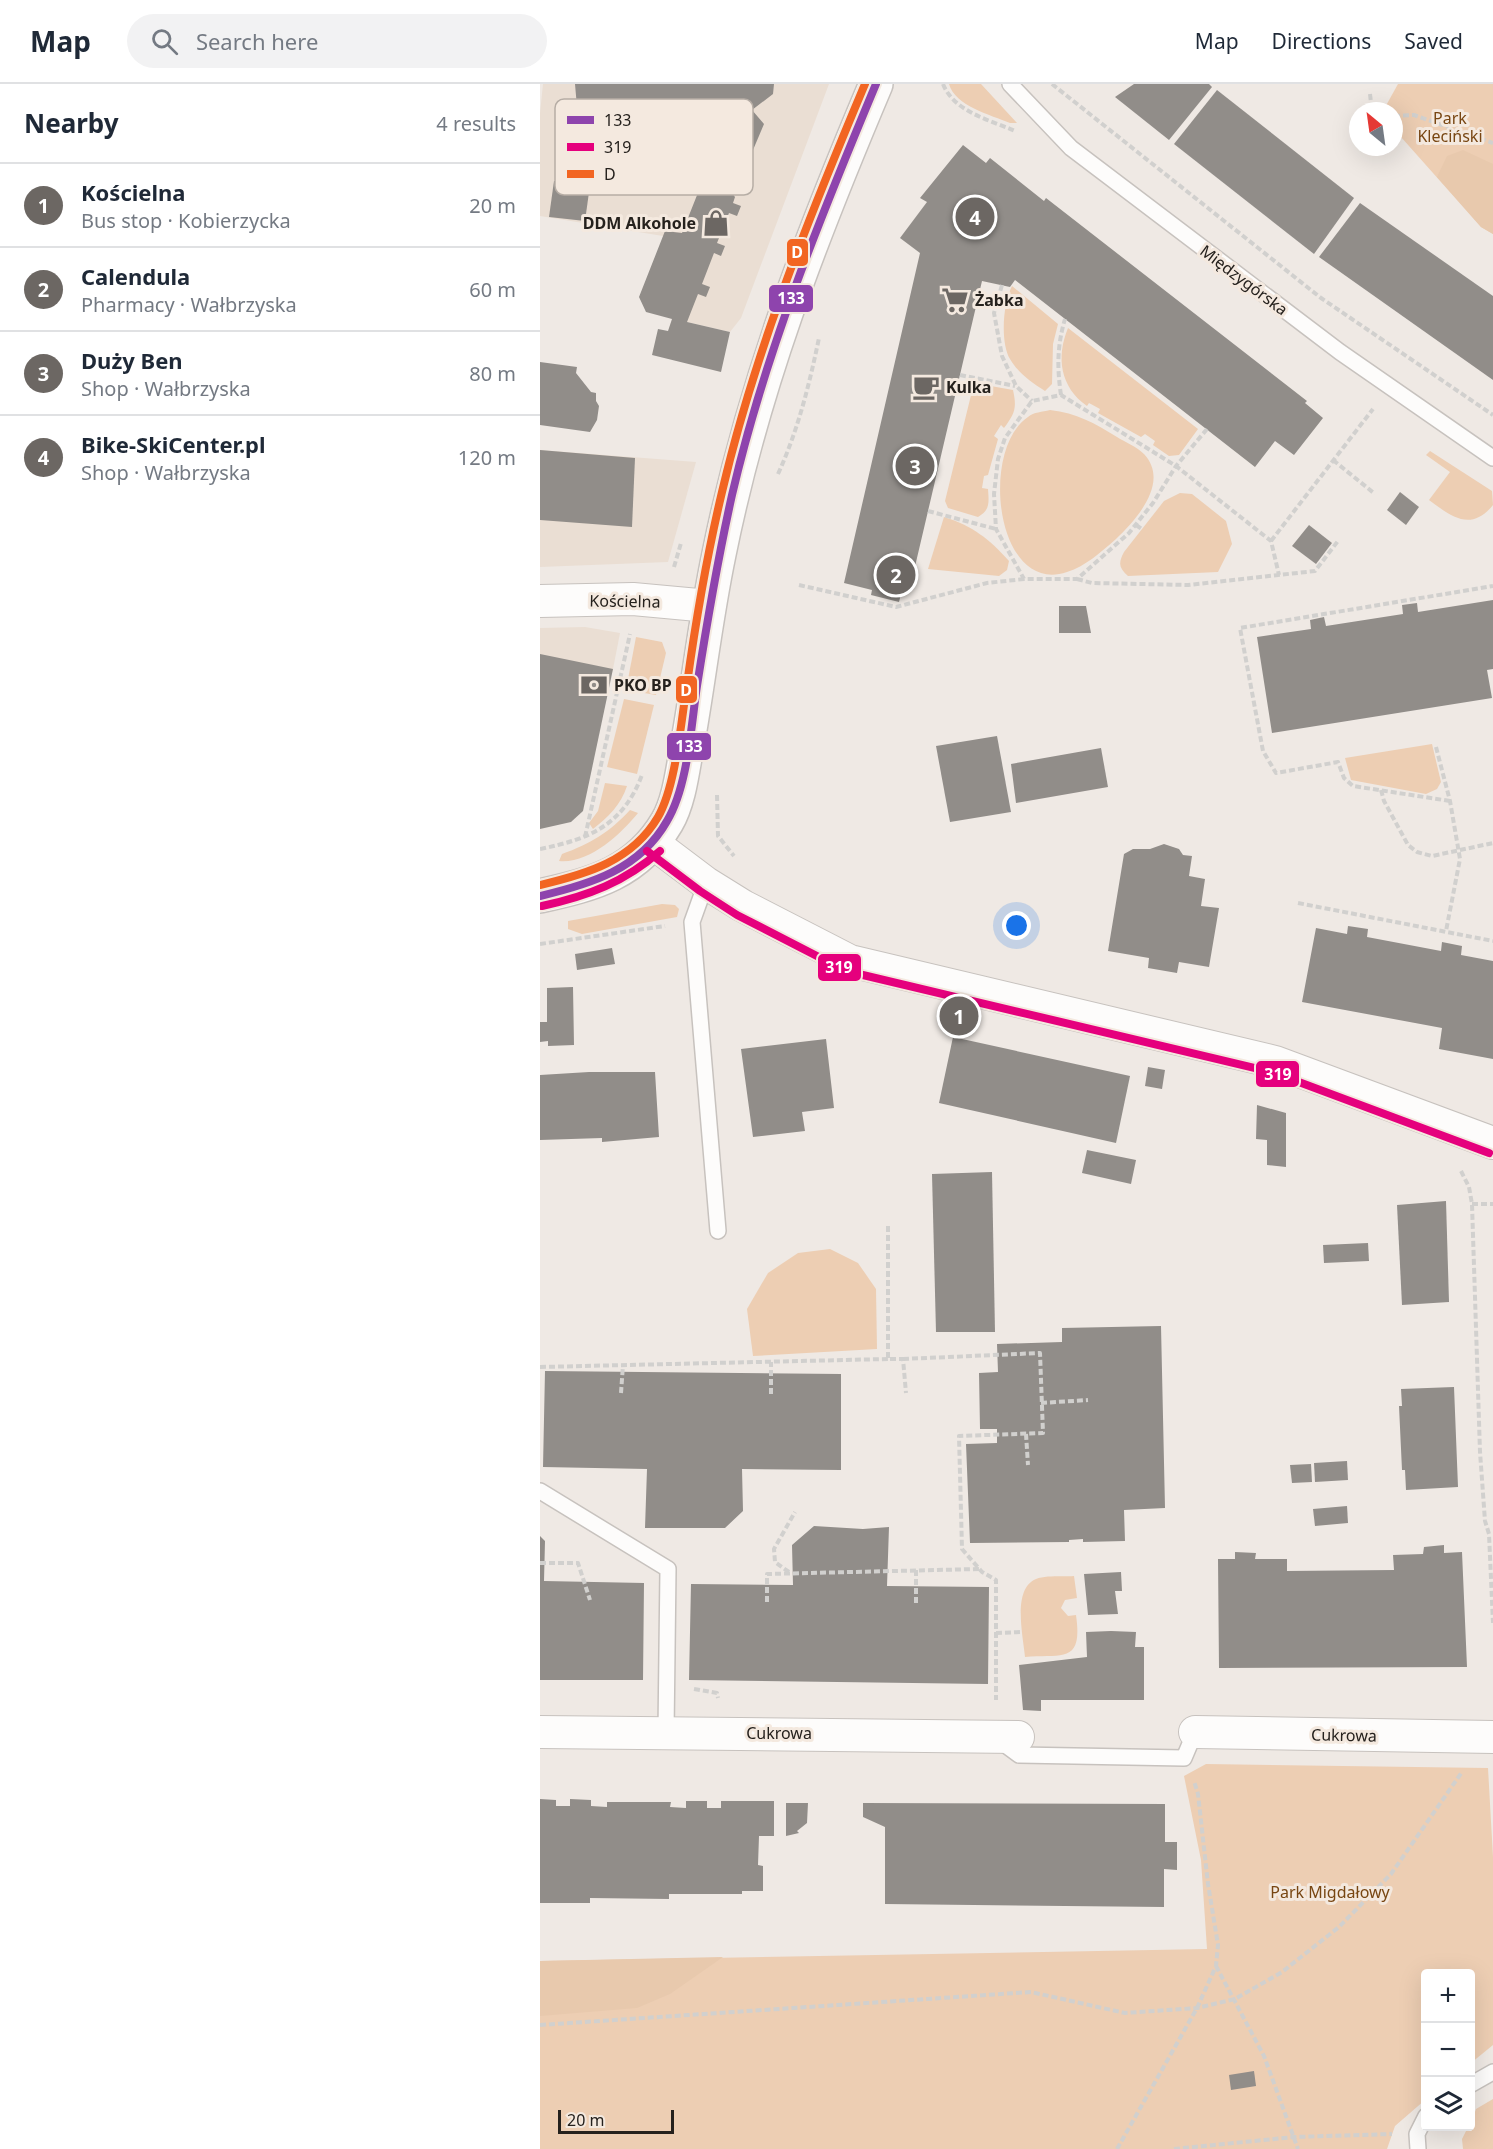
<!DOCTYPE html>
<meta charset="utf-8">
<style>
body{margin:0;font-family:"Noto Sans",sans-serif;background:#f2f2f3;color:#1f2937}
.controls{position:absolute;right:18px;bottom:18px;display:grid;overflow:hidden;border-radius:6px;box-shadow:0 6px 24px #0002}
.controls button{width:54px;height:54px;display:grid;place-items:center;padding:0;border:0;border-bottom:2px solid #e0e1e3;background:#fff;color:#1f2937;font:30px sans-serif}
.compass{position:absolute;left:809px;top:18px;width:54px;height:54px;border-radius:50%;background:#fff;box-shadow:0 6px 24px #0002;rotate:331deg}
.scale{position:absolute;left:18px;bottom:15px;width:116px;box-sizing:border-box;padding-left:6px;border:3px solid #25211d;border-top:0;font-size:16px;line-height:21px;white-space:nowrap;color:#25211d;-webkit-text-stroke:4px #f4e9df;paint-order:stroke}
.you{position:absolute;left:477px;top:842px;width:21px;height:21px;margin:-15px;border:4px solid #fff;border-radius:50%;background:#1a73e8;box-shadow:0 0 0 9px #1a73e833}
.badge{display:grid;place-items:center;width:39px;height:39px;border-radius:50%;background:#6c6763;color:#fff;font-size:20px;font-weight:700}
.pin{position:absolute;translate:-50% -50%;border:3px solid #fff;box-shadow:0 2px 6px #0006}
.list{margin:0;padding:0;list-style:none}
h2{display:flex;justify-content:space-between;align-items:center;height:78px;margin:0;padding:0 24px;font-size:26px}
h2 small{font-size:20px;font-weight:400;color:#747a83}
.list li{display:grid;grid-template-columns:39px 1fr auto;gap:18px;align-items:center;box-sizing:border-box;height:84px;padding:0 24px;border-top:2px solid #e0e1e3}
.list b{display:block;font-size:22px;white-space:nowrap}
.list p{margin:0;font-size:20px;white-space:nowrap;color:#747a83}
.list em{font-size:20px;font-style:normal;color:#747a83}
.icon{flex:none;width:33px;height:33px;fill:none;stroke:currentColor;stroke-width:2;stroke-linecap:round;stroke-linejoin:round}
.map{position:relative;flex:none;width:953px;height:2065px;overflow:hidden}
header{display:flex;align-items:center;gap:36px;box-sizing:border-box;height:84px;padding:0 30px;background:#fff;border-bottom:2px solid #e0e1e3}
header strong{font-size:28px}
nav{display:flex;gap:33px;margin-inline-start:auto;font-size:21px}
.search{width:420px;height:54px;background:#f2f2f3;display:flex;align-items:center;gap:15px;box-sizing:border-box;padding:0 21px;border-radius:33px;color:#747a83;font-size:22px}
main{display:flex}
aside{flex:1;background:#fff}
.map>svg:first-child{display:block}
.built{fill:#eaded3}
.green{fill:#edceb3}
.forest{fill:#e8c9ad}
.building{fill:#918d89}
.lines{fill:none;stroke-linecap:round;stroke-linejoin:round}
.service-casing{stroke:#c7c2be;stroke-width:18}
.minor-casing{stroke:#c7c2be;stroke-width:34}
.tertiary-casing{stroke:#c7c2be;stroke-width:36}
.path{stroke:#d1d0ce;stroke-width:4;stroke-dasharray:6 3;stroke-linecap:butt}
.service{stroke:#fdfcfb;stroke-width:15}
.minor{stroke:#fdfcfb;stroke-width:32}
.tertiary{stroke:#fdfcfb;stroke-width:33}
.bus-1-casing{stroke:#f4e9df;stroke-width:12}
.bus-2-casing{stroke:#f4e9df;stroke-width:12}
.bus-3-casing{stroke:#f4e9df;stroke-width:12}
.bus-1{stroke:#8e44ad;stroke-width:8}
.bus-2{stroke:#e5007d;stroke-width:8}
.bus-3{stroke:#f26522;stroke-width:8}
.labels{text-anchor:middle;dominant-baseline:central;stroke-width:6;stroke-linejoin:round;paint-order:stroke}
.park-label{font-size:16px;fill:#784612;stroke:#f4e9df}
.poi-label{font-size:16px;font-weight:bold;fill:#25211d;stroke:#f4e9df;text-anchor:start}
.street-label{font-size:16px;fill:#25211d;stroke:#f4e9df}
.key{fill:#f4e9df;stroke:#b6ada5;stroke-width:1.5}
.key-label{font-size:16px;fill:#25211d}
.line-badge{stroke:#f4e9df;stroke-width:2}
.badge-label{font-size:16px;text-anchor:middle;font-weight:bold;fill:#fff}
</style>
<header>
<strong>Map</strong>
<div class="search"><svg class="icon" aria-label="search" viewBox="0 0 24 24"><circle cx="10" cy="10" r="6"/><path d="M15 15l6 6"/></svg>Search here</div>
<nav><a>Map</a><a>Directions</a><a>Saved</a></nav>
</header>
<main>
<aside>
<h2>Nearby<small>4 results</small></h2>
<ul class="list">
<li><span class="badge">1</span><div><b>Kościelna</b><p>Bus stop · Kobierzycka</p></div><em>20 m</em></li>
<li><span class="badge">2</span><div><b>Calendula</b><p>Pharmacy · Wałbrzyska</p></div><em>60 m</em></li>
<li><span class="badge">3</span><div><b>Duży Ben</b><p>Shop · Wałbrzyska</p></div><em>80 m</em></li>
<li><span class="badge">4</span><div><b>Bike-SkiCenter.pl</b><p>Shop · Wałbrzyska</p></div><em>120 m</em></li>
</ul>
</aside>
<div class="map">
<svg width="953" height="2065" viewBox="0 0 953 2065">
<rect width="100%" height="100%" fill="#efe9e4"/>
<g class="built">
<path d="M3 0H289L201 234 190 248 147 238 123 152 0 132V29Z"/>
<path d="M0 366 156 378 128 478 0 483Z"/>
<path d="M45 543 80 549 73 585 0 745V544Z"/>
</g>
<g class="green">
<path d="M409 0H441L477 39H470C451 31 415 22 409 0Z"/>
<path d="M858 0H953V150L941 143 861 53 854 49V27H843Z"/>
<path d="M472 202 518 240 513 260 512 300 505 307C491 298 479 290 470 275 460 258 463 219 472 202Z"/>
<path d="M528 244 658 345 639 371 629 372 613 361 615 357 605 350 601 353 558 329 560 325 549 319 547 322C520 303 516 273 528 244Z"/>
<path d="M434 299 473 306C477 324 475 329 464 344L461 341 454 352 458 355 448 391 444 392 442 404 448 405C449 419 450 426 438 433L408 424 405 417Z"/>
<path d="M510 326C537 329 554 339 577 353 585 358 597 363 604 370 630 398 597 435 576 455 561 468 546 482 527 488 456 512 439 366 488 333 494 328 502 328 510 326Z"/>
<path d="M890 367 952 407 953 421C931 448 912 433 889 416L910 388 886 371Z"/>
<path d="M640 409 652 410 686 437 692 460 678 488 588 492C579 484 578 479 584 468L624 417Z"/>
<path d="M404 433C433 442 449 455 469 477L467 486 459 492 388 485Z"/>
<path d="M96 553 122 558 126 569 116 611 86 606Z"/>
<path d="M84 615 114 621 97 690 67 683Z"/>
<path d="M892 660 901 698 897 705 886 710 811 696 805 674Z"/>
<path d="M65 699 87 702C81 721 68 733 53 745L49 739 58 727Z"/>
<path d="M90 726 98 729C80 751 49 780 19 777L22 770C50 760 70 748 90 726Z"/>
<path d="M122 820 135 821 139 825 137 833 42 850 28 845V837Z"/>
<path d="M290 1165 318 1179 336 1205 337 1265 213 1272 207 1225 228 1189 258 1169Z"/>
<path d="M534 1492 537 1514 525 1516 521 1524 528 1532 536 1531C543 1580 523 1570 485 1573 483 1551 472 1505 496 1495 506 1491 523 1493 534 1492Z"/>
<path d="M666 1680 948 1684 953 1773V1961L931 1979 930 1890H886L885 2016 855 2042 847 2065H0V1877L667 1865 661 1776 644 1692Z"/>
<path d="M953 2015V2065H923L922 2055 928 2043 930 2042 936 2025Z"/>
</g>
<g class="forest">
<path d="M923 66 953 80V150L941 143 897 93 907 72Z"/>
<path d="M183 1873 130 1910 97 1924 0 1932V1877Z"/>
</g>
<g class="building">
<path d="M35 0H234L233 10 212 26 224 40 213 66 186 71 174 57 161 67 150 66 121 31 111 34 105 27V20L37 23Z"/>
<path d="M594 0H669L672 3 629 56 575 13Z"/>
<path d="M677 6 814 114 774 170 634 60Z"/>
<path d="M423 61 446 79 450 74 504 117 506 114 767 317 765 319 783 334 754 371 735 357 715 383 475 196 470 203 442 197 373 491 366 490 359 518 331 511 332 506 304 499 380 169 360 154 387 118 380 114Z"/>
<path d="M165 91H178L195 113 193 119 201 122 197 132 189 129 177 159 185 162 181 172 174 169 162 200 170 203 166 213 158 210 147 238 190 248 181 288 112 271 118 245 128 247 132 235 106 228 99 213 125 147 142 149Z"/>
<path d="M14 97 50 101 45 137 9 133Z"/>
<path d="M820 119 953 212V296L779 173Z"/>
<path d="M0 278 37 283 36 289 51 308 56 309V317L59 322 57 336 50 348 0 341Z"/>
<path d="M0 366 95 374 92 443 0 436Z"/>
<path d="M860 408 879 423 866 441 847 426Z"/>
<path d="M769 441 792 459 776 480 752 462Z"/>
<path d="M953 516V585L947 586 952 614 732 649 717 553 771 545 770 536 784 533 786 542 863 530 862 521 877 519 878 528Z"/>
<path d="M519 522H546L551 549H519Z"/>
<path d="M0 570 73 585 43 727 31 738 0 745Z"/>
<path d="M457 652 471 728 410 738 396 662Z"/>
<path d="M561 664 568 703 476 719 471 680Z"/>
<path d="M624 760 639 765 643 771 652 772 649 792 665 795 661 822 679 824 669 883 639 878 637 889 608 884 609 874 568 867 584 770 593 765H610Z"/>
<path d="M808 842 828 845 827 853 901 867 902 858 922 862 921 871 953 877V975L899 965 902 944 762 918 776 844 807 850Z"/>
<path d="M72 864 75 880 37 886 35 870Z"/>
<path d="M33 903 34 961 8 962V957L0 958V938H7V904Z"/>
<path d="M413 953 590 992 576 1059 399 1019Z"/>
<path d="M286 955 294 1024 262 1028 265 1047 213 1053 201 965Z"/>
<path d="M608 983 625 986 622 1005 605 1002Z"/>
<path d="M49 988H115L119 1053 62 1058V1054L0 1056V991Z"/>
<path d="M717 1021 746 1029V1083L727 1081V1056L716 1055Z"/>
<path d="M547 1066 596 1076 591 1100 542 1089Z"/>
<path d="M452 1088 455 1248H396L392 1090Z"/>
<path d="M906 1117 909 1218 862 1221 857 1121Z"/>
<path d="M828 1159 829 1177 784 1179 783 1161Z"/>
<path d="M621 1242 625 1424 584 1426 585 1457 543 1458V1455L529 1456V1458L430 1459 426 1360 457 1359V1345H440L439 1289 458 1288 457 1260 522 1258V1244Z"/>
<path d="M5 1287 301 1290V1386L202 1385 203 1427 185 1444H105L107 1385 3 1383Z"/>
<path d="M914 1303 918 1403 866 1406 865 1386H862L859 1322H862L861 1305Z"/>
<path d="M807 1377 808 1396 775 1398 774 1379Z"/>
<path d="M771 1380 772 1398 752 1399 750 1381Z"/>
<path d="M807 1422 808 1439 775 1442 773 1425Z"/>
<path d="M274 1442 323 1445 349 1443 347 1502 449 1503 448 1600 149 1596 151 1500 253 1501 252 1461Z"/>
<path d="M0 1452 5 1457 4 1497 104 1499 103 1596H0Z"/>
<path d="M904 1461V1469L922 1468 927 1583 679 1584 678 1475H695V1468L716 1469 715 1475H747V1487L854 1486 853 1471 883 1470 884 1463Z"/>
<path d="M581 1488 582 1507H575L578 1530 548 1531 544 1490Z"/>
<path d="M571 1547 596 1548 595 1563H604V1616H501V1627L483 1626 479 1581 547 1573 546 1548Z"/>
<path d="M0 1715 16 1716V1722H30V1715L51 1716V1722L67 1723V1718H131L130 1723 146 1724V1717H167V1724H181V1717H234V1752H219L218 1781 223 1782V1807H202V1810H129V1815L50 1814V1819H0Z"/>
<path d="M246 1719H268L267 1739 257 1747 259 1749 246 1752Z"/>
<path d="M323 1719 625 1720V1758H637V1786L624 1785V1823L345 1820V1743L323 1733Z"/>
<path d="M714 1987 716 2002 691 2006 689 1991Z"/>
</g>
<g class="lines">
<defs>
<g id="service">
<path d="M470 0 531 64 800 268 953 374"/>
<path d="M166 799 152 838 178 1147"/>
<path d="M0 1407 128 1485 126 1648"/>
<path d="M460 1657 479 1671 644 1674 655 1648"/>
<path d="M930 2001 953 1988"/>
<path d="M878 2065 877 2050 886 2032"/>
</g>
<g id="minor">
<path d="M0 517 93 515 169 522"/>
<path d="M113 759 166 799 203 822 310 877 735 978 953 1059"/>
<path d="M0 1648 478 1653"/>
<path d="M655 1648 953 1653"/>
</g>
<path id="tertiary" d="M0 812C54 800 97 789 127 738 140 716 143 682 148 657 159 595 166 532 179 470 213 302 270 156 336 0"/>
</defs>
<use href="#service" class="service-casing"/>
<use href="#minor" class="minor-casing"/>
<use href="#tertiary" class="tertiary-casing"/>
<g class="path">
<path d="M403 0C414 28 450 36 475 47"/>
<path d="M512 0 781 214 953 331"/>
<path d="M830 10 832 27"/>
<path d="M854 32 874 31 953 59"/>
<path d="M462 201 454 229 462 272 476 302 492 317"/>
<path d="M420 291 475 302"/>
<path d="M521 311C517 284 517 262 525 235"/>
<path d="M667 345 636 382 613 419 589 449 537 495H484L456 445 454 410 458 375 465 354 492 317 521 311 636 382 731 457 739 491"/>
<path d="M793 376 835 410"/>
<path d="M238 390C258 346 269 302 279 254"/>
<path d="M388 427 456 445"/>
<path d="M596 441 603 446"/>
<path d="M731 457 833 325"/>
<path d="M134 483 141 459"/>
<path d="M537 495 552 499 648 501 775 487 798 457"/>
<path d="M259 501 356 523 447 499 484 495"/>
<path d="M896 663 910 717 920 775 906 847"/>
<path d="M841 706 844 717 868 761 877 768 892 772 953 759"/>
<path d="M177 711 178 752 194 772"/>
<path d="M910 717 813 702 804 694 798 678 736 689 723 667 700 544 953 502"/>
<path d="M45 753 90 550"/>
<path d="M0 765C50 755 83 741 102 691"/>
<path d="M758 819 953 857"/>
<path d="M0 860 125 842"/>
<path d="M921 1087 929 1103 932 1120 940 1368 945 1437 949 1450 953 1539"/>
<path d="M932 1120H953"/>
<path d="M348 1142V1275H363L366 1309"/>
<path d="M363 1275 500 1269 503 1349 419 1352 422 1465 442 1488 456 1496V1616"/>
<path d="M0 1283 348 1275"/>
<path d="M81 1309 83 1281"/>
<path d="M231 1310V1278"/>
<path d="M501 1319 548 1316"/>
<path d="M486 1350 488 1381"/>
<path d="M0 1479H38L50 1516"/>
<path d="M249 1488 235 1478 234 1465 255 1428"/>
<path d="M227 1518V1490L439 1485"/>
<path d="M376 1519V1486"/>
<path d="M456 1549 483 1548"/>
<path d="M154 1605 177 1609 178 1614"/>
<path d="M676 1882 724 1972 758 2065"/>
<path d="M0 1941 491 1908 585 1929 657 1924 695 1915 742 1888 799 1843 851 1790 922 1688"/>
<path d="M577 2065 657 1924 676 1882 678 1861 668 1800 658 1710 654 1697"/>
<path d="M634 2065 754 2053 852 2050"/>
</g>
<use href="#service" class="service"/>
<use href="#minor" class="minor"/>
<use href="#tertiary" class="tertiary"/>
<defs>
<path id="bus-1" d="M0 812C51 800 100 785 127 737 148 702 151 642 157 602 167 538 178 474 192 411 225 269 280 134 336 0"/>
<g id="bus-2">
<path d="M107 767 160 807 197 831 306 887 732 988 949 1069"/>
<path d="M2 822C48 812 85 798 120 767"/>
</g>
<path id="bus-3" d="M0 801C47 790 92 777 118 733 136 702 141 637 147 600 156 535 167 471 182 408 215 267 269 133 325 0"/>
</defs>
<use href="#bus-1" class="bus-1-casing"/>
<use href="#bus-2" class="bus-2-casing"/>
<use href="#bus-3" class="bus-3-casing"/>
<use href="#bus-1" class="bus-1"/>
<use href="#bus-2" class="bus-2"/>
<use href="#bus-3" class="bus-3"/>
</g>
<defs>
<symbol id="shop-bare" viewBox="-9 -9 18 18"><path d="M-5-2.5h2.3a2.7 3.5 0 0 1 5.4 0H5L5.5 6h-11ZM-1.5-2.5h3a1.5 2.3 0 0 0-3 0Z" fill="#6c6763" stroke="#f4e9df" stroke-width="2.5" paint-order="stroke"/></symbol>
<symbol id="supermarket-bare" viewBox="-9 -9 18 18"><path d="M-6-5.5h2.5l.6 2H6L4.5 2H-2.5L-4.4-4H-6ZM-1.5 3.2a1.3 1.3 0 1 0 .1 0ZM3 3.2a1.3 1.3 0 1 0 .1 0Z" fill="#6c6763" stroke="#f4e9df" stroke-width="2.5" paint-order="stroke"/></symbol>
<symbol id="cafe-bare" viewBox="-9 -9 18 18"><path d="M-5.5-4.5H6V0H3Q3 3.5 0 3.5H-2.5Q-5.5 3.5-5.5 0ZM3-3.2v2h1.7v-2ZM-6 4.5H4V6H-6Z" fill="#6c6763" stroke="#f4e9df" stroke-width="2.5" paint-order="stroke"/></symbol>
<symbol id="bank-bare" viewBox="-9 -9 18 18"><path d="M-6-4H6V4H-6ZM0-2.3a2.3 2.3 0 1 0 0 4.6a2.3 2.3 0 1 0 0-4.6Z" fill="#6c6763" stroke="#f4e9df" stroke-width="2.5" paint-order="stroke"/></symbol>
</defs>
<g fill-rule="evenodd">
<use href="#shop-bare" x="157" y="120" width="38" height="38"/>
<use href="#supermarket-bare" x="396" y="197" width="38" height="38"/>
<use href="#cafe-bare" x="367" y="284" width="38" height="38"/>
<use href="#bank-bare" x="35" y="582" width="38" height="38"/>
</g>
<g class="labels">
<g class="park-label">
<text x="910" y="34">Park<tspan x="910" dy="18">Kleciński</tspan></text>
<text x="790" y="1808">Park Migdałowy</text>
</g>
<g class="poi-label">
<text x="156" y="139" text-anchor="end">DDM Alkohole</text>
<text x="435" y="216">Żabka</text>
<text x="406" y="303">Kulka</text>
<text x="74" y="601">PKO BP</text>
</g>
<g class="street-label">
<text transform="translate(704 196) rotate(37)">Międzygórska</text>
<text transform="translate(85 517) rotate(1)">Kościelna</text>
<text x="239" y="1649">Cukrowa</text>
<text transform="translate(804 1651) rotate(1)">Cukrowa</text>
</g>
</g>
<rect x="15" y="15" width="198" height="96" rx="9" class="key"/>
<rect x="27" y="32" width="27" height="8" fill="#8e44ad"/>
<rect x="27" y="59" width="27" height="8" fill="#e5007d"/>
<rect x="27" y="86" width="27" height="8" fill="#f26522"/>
<g class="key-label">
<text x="64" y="42">133</text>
<text x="64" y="69">319</text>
<text x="64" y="96">D</text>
</g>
<g class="line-badge">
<rect x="246" y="154" width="23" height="29" rx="6" fill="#f26522"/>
<rect x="228" y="200" width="46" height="29" rx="6" fill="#8e44ad"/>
<rect x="135" y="591" width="23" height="29" rx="6" fill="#f26522"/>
<rect x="126" y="648" width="46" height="29" rx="6" fill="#8e44ad"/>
<rect x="277" y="869" width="45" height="29" rx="6" fill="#e5007d"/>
<rect x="715" y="976" width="45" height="28" rx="6" fill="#e5007d"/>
</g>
<g class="badge-label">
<text x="257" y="174">D</text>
<text x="251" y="220">133</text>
<text x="146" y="612">D</text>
<text x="149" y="668">133</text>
<text x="299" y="889">319</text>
<text x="738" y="996">319</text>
</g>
</svg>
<div class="controls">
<button>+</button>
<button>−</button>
<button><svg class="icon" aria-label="layers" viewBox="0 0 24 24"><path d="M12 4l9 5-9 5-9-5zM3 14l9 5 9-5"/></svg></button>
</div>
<svg class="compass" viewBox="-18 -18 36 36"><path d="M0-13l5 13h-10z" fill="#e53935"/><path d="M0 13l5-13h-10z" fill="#747a83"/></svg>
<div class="scale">20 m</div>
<div class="you"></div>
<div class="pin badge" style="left:419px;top:932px">1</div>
<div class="pin badge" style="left:356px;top:491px">2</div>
<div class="pin badge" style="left:375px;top:382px">3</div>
<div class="pin badge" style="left:435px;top:133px">4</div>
</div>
</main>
